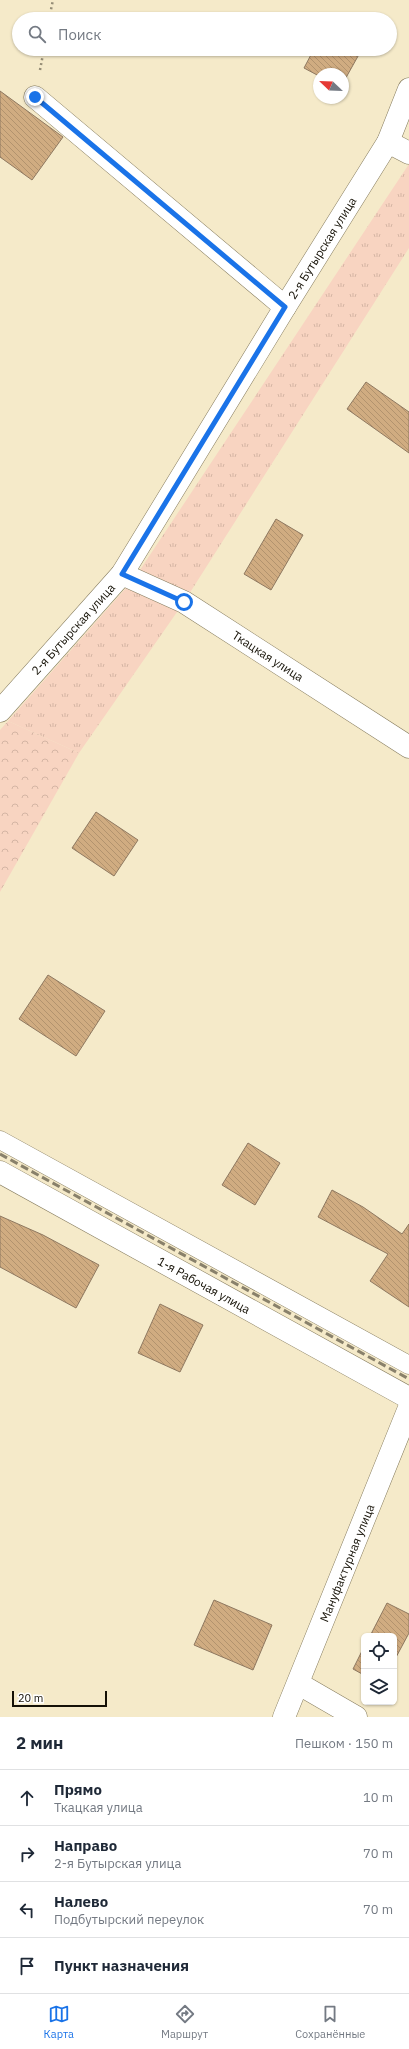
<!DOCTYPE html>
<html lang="ru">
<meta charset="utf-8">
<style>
body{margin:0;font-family:"IBM Plex Sans",sans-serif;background:#f2f2f3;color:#1f2937}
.controls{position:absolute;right:12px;bottom:12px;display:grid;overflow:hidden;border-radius:6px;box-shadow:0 1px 3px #0004}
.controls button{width:36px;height:36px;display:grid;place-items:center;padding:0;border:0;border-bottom:1px solid #e0e1e3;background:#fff;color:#1f2937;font:20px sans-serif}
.compass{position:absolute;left:313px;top:68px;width:36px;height:36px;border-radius:50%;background:#fff;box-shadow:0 1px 3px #0004;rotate:293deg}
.scale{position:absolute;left:12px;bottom:10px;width:95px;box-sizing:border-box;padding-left:4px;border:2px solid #151106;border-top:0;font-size:11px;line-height:14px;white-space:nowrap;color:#151106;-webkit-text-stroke:3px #fff;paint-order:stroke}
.stop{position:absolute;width:12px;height:12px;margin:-9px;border:3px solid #1a73e8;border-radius:50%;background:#fff}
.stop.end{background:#1a73e8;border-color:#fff;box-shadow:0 1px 4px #0008}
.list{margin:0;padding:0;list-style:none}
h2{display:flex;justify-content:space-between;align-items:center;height:52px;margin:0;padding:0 16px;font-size:17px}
h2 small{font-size:13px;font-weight:400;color:#747a83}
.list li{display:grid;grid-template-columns:26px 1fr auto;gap:12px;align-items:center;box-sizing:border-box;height:56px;padding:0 16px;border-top:1px solid #e0e1e3}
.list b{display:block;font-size:15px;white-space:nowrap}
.list p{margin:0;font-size:13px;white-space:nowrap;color:#747a83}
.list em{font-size:13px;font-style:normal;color:#747a83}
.icon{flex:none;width:22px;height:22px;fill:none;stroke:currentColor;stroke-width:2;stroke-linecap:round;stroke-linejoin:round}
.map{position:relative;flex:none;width:409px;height:1717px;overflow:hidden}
.search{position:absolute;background:#fff;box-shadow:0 1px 3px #0004;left:12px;right:12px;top:12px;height:44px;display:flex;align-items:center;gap:10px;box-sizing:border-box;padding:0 14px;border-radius:22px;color:#747a83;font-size:15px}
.sheet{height:276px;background:#fff}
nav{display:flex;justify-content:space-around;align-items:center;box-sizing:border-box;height:56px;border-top:1px solid #e0e1e3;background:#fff;font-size:11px;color:#747a83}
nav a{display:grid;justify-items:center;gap:2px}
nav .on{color:#1a73e8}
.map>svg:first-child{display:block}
.grass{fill:url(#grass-tufts)}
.forest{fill:url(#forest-crowns)}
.building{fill:url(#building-back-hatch);stroke:#8e7860}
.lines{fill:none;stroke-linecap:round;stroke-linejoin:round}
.service-casing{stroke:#877d5f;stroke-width:19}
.minor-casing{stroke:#877d5f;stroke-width:23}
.path{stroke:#948c75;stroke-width:2.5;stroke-dasharray:2 3;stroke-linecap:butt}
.service{stroke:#fff;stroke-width:18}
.minor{stroke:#fff;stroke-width:22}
.rail{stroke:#89816b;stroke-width:3;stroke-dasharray:8 4;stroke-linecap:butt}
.route{stroke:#1a73e8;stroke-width:5}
.labels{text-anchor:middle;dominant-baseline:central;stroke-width:3;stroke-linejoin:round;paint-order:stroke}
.street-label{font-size:12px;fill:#151106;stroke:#fff}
</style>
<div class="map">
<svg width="409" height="1717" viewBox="0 0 409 1717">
<defs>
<pattern id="grass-tufts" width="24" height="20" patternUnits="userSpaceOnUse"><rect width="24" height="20" fill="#f8d4c1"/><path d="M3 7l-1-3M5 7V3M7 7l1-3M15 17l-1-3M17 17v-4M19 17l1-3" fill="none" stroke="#d4b5a4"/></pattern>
<pattern id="forest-crowns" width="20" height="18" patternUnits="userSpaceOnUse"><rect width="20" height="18" fill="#f8d4c1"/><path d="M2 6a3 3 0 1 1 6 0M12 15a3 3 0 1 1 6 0" fill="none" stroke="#d4b5a4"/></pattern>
<pattern id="building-back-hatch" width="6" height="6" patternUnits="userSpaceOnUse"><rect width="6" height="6" fill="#d0ac81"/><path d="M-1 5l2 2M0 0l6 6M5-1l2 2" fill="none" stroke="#b2936e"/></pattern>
</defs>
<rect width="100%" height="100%" fill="#f5eac9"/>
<path class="grass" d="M409 164V248L184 602 79 753 8 721 134 579Z"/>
<path class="forest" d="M8 721 79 753 0 892V730Z"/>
<g class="building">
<path d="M314 49H362L343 83V74H319V76L304 68Z"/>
<path d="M0 91 63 137 32 180 0 157Z"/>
<path d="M366 382 409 412V453L347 409Z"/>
<path d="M276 519 303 535 271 590 244 574Z"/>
<path d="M96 812 138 840 114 876 72 848Z"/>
<path d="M48 975 105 1011 76 1056 19 1019Z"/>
<path d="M248 1143 280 1163 255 1205 222 1185Z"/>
<path d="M332 1190 363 1207 402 1234 409 1224V1307L370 1281 388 1254 318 1217Z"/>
<path d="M0 1216 43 1235 99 1265 76 1308 0 1267Z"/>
<path d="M160 1304 203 1325 180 1372 138 1353Z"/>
<path d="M214 1600 272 1625 253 1670 194 1645Z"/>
<path d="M387 1603 409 1614V1633L394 1661V1636H370Z"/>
<path d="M364 1647V1675L353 1669Z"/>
</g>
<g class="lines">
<defs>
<path id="service" d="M0 1140 409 1365"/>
<g id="minor">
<path d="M35 97 285 307"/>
<path d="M388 142 409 153"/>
<path d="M122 574 184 602 409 747"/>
<path d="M0 711 122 574 285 307 388 142 409 89"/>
<path d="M0 1172 409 1398"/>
<path d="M299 1684 356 1717"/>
<path d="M284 1717 409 1408"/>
</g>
</defs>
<use href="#service" class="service-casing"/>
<use href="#minor" class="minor-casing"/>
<g class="path">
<path d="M49 19 53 0"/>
<path d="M40 70 44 49"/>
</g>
<use href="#service" class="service"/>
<use href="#minor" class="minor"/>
<path class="rail" d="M0 1154 409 1379"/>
</g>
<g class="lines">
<path class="route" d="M35 97 285 307 122 574 184 602"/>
</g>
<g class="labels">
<g class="street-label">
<text transform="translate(322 248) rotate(-58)">2-я Бутырская улица</text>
<text transform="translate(73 629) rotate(-48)">2-я Бутырская улица</text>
<text transform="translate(268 656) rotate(33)">Ткацкая улица</text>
<text transform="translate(204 1285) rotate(29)">1-я Рабочая улица</text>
<text transform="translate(347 1563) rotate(-68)">Мануфактурная улица</text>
</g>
</g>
</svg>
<div class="controls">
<button><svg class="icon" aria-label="locate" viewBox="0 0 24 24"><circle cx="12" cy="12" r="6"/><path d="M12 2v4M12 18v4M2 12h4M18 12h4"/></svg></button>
<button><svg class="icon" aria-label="layers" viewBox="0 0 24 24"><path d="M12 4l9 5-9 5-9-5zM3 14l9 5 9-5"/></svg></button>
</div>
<svg class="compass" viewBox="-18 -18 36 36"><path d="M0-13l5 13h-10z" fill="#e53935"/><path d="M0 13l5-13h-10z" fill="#747a83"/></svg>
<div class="scale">20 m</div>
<div class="stop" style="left:184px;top:602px"></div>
<div class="stop end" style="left:35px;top:97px"></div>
<div class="search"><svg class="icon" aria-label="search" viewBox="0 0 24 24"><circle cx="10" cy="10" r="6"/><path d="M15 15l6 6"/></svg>Поиск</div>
</div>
<section class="sheet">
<h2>2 мин<small>Пешком · 150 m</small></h2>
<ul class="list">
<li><svg class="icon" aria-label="ahead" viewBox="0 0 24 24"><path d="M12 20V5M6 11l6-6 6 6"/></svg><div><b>Прямо</b><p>Ткацкая улица</p></div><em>10 m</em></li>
<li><svg class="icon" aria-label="right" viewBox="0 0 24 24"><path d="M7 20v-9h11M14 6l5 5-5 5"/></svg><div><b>Направо</b><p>2-я Бутырская улица</p></div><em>70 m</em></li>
<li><svg class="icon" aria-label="left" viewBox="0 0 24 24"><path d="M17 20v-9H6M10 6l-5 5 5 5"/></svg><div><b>Налево</b><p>Подбутырский переулок</p></div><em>70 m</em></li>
<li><svg class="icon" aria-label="arrive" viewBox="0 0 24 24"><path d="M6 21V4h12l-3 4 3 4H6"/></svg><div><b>Пункт назначения</b></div></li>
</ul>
</section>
<nav>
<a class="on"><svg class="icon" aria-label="map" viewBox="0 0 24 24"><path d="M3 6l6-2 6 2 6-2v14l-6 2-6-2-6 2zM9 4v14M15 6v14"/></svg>Карта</a>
<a><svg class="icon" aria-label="directions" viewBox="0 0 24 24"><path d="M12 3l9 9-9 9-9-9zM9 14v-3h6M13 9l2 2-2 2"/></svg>Маршрут</a>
<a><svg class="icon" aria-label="saved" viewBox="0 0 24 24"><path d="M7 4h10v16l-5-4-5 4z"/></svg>Сохранённые</a>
</nav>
